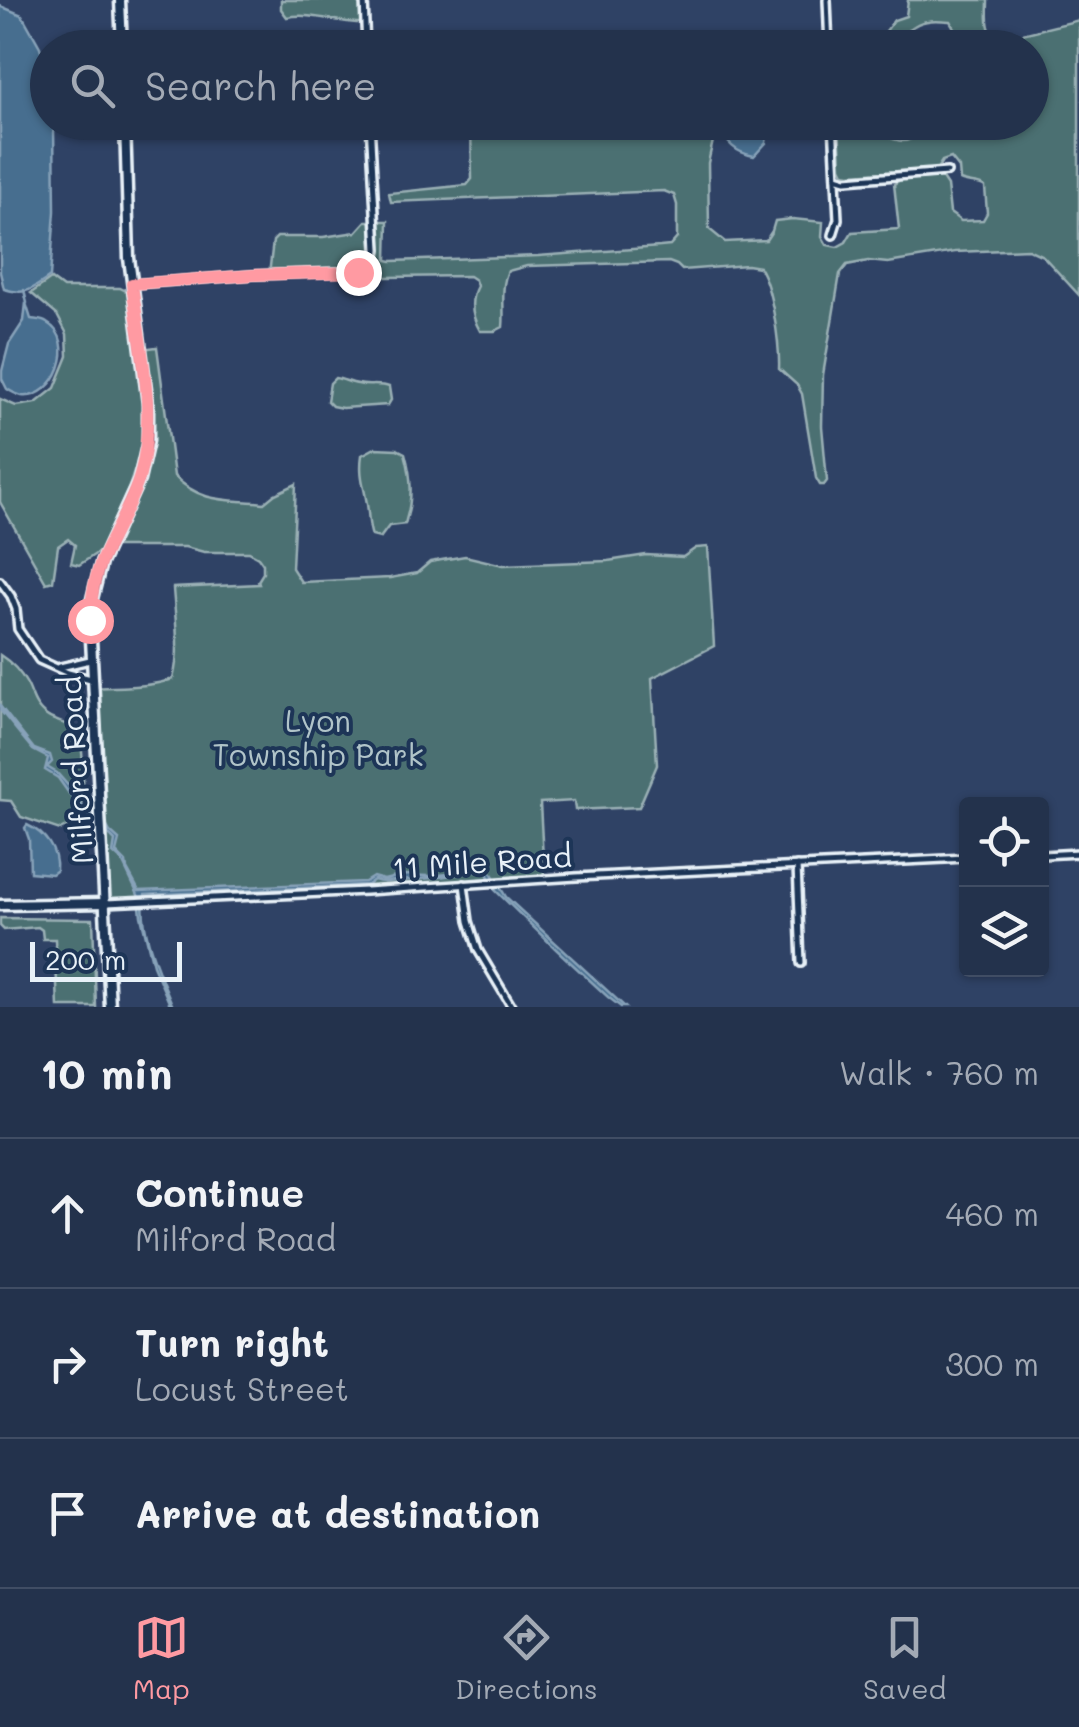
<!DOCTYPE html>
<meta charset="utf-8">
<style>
body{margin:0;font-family:Mali,sans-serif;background:#2b3a53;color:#f1f3f6}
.controls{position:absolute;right:30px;bottom:30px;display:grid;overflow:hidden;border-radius:10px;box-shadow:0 2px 8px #0004}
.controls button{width:90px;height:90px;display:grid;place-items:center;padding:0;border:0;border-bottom:2px solid #404d64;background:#23324c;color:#f1f3f6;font:50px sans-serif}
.scale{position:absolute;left:30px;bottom:25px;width:152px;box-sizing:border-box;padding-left:10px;border:5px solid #e8f1f8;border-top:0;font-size:28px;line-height:35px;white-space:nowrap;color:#e8f1f8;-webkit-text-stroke:8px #1d3557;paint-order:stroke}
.stop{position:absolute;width:30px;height:30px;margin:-22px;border:8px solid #ff9aa2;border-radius:50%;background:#fff}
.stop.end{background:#ff9aa2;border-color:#fff;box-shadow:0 2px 10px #0008}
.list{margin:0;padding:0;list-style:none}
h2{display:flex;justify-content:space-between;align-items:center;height:130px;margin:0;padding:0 40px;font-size:42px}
h2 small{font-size:32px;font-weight:400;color:#a3aab5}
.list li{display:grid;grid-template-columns:65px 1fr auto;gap:30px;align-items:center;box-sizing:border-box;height:150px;padding:0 40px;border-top:2px solid #404d64}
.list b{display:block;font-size:38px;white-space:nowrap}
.list p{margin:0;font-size:32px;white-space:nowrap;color:#a3aab5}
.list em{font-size:32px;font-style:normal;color:#a3aab5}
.icon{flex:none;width:55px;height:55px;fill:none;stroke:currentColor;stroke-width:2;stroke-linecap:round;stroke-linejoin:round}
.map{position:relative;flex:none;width:1079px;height:1007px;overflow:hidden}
.search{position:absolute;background:#23324c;box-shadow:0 2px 8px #0004;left:30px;right:30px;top:30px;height:110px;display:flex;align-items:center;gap:25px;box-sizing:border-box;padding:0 35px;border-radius:55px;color:#a3aab5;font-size:38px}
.sheet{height:580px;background:#23324c}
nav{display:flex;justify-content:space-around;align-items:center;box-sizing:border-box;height:140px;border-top:2px solid #404d64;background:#23324c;font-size:28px;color:#a3aab5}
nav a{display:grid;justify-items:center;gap:5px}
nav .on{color:#ff9aa2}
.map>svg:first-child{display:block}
.green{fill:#4c7072;stroke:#9ab0b5;stroke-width:2.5}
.water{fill:#476e8f;stroke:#87a2b9;stroke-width:2.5}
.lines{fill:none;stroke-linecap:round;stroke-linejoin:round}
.stream{stroke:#87a2b9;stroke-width:2.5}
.street-casing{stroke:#e8f1f8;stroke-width:12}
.secondary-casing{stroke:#e8f1f8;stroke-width:15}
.street{stroke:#1d3557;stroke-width:5}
.secondary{stroke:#1d3557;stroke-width:8}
.route{stroke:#ff9aa2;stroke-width:12}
.labels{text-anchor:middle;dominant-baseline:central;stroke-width:8;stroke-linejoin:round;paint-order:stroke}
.park-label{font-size:30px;fill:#b1c4c9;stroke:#1d3557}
.street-label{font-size:30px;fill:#e8f1f8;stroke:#1d3557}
</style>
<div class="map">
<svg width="1079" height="1007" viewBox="0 0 1079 1007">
<rect width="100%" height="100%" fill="#2f4265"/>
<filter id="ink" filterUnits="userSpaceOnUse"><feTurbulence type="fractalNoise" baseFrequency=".01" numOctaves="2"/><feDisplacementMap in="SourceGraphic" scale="20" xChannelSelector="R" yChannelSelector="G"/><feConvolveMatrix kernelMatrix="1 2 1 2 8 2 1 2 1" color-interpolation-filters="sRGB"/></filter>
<g filter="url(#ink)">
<g class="green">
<path d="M281 0H364L365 23C339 24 313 12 287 17L281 9Z"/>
<path d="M908 0H988C988 13 985 33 998 40L1079 20V295L1043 256 1028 249 955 252 888 263 868 261 847 265 840 274 823 375 822 426 827 481 824 485H820L816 478 802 394 797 385 779 369C780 345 772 286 759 267L747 265 682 270 677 265 669 262 527 266 508 271C500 287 505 309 503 327L495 331H480C472 317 469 301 477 286L475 280 469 276 385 277 375 282 369 271 269 275 273 241 277 237H323L356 232 366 221H388L387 260 392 261 538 256 660 247 670 246 677 238V205L674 195 664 191 391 202 389 193 467 185 472 179 471 123H717L708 163 709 229 725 242 766 240 772 231 775 221 793 219 823 222 822 236 827 245 837 247 846 242 852 232 899 229 894 184 900 180 941 177 947 186 950 213 961 221 983 220 987 213 985 187C979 182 969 184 960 180L959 168 951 158 942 161 937 169 850 174 844 173 841 167 839 123H873C887 140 913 153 920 123L1032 122V48L923 47 944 45 954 28 950 21C937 20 925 19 914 26 904 32 902 36 890 37L886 31 894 20 906 16Z"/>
<path d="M51 279 63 288H120L126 291 129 297 143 403V444L129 487 100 551 79 565 71 563 75 545 68 539 58 546 53 581 46 583 0 502V399L16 406 36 403 55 388 68 356 67 334 57 315 31 293Z"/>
<path d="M157 347 174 476C202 504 227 499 264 503L275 494 296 484 292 568 301 582 390 578 417 573 430 562 465 556 503 565 608 561 646 555 683 557 696 548 708 547 714 646 652 678 657 765 639 807 575 810 574 801 540 803 544 878 315 894 106 903 92 688C119 686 147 688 173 679 181 648 175 620 173 588L259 584 258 581 263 573V564L258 557 249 552H204L185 547H108L139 480 148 441 141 349Z"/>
<path d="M335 378C343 379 350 383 358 384 368 387 376 383 389 387L391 400 388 405 342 408 332 406 327 401 330 383Z"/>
<path d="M375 448 397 449 405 453C412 478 413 499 405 524L389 526 380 538 372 536C368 525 369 516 367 504 364 485 359 475 362 455Z"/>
<path d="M0 655C11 662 21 673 27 684 31 691 32 699 37 706 50 725 65 719 76 731 85 739 85 806 79 817 75 825 67 826 60 830L21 817 11 801 0 800Z"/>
<path d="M0 918 93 919 96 1007H58L55 939H43L42 930 38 927 4 930 0 926Z"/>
</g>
<g class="water">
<path d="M0 6 22 15 40 47 47 76 48 122 53 123 54 126 55 211 50 277C32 289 26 296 4 289L0 272Z"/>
<path d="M722 123H754L767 135 766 143 754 156C736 153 725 143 720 126Z"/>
<path d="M26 303 31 319C37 320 43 320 47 323 79 341 56 400 22 396 18 395 10 391 7 389L2 379V371L9 344 24 321Z"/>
<path d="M0 706 34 749 50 755 52 762 47 767 57 773 71 789 87 814 105 823 110 832 119 840 116 852 126 862 127 869 139 891 365 882 373 877 384 880 404 875 428 876 459 873 481 868 491 872 506 897 625 1007H621L608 997 556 949 495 890 487 873 481 870C453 876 426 879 398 881 388 881 384 884 374 880L367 885 145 895C137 927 161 976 173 1007H171L153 965 141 916 139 897 122 861 113 853 115 841 108 834 104 825 85 816 58 778 45 770 48 758 33 750 0 710Z"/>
<path d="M27 825C45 833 58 850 56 871L52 874 30 872 29 839 25 828Z"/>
</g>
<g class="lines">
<path class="stream" d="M24 290 27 303"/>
<defs>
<g id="street">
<path d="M364 0 366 48"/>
<path d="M827 0 829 48"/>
<path d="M833 122 838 219 833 235"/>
<path d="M836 177 846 180 947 172"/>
<path d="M134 284 253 275 370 271 375 264 377 249 370 122"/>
<path d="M0 581 11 596 16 609 18 629 39 660 68 673 91 679"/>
<path d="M60 667 90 660"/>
<path d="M1042 855 1079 853"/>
<path d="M797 866 801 963"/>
<path d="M464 884 469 921 478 950 512 1007"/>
<path d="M106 903 366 891 576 877 966 858"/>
</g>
<g id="secondary">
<path d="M120 0 122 48"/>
<path d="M0 905 106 903"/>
<path d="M110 1007 90 620 91 603 101 563 139 480 148 441V404L129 258 125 122"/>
</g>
</defs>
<use href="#street" class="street-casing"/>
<use href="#secondary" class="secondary-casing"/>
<use href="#street" class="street"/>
<use href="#secondary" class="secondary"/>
</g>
</g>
<g class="lines" filter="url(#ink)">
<path class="route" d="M90 620C91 599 94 578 102 559 114 531 132 504 140 475 157 412 140 347 132 284L253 275 358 272"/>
</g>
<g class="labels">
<g class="park-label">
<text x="318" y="720">Lyon<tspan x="318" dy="34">Township Park</tspan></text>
</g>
<g class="street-label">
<text transform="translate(75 770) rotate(-94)">Milford Road</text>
<text transform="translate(482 861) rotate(-4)">11 Mile Road</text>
</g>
</g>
</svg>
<div class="controls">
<button><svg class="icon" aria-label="locate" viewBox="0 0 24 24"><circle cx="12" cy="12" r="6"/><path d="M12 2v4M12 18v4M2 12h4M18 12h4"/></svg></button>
<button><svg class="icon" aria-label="layers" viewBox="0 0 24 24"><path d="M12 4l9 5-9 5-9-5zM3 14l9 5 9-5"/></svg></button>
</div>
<div class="scale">200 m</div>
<div class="stop" style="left:90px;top:620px"></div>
<div class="stop end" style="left:358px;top:272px"></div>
<div class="search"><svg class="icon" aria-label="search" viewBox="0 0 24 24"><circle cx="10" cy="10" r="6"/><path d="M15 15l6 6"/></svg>Search here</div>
</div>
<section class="sheet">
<h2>10 min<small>Walk · 760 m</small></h2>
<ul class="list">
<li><svg class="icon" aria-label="ahead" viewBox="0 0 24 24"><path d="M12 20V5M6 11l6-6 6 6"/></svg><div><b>Continue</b><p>Milford Road</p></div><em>460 m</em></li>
<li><svg class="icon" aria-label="right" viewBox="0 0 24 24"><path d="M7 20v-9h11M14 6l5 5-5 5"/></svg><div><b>Turn right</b><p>Locust Street</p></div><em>300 m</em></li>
<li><svg class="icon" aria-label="arrive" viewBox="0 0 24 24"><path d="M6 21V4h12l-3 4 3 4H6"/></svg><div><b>Arrive at destination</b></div></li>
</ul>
</section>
<nav>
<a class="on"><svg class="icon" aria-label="map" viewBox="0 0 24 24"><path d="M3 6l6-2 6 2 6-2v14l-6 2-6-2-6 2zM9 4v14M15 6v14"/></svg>Map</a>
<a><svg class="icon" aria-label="directions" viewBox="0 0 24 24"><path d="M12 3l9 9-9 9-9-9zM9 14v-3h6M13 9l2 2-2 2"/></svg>Directions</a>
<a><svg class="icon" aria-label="saved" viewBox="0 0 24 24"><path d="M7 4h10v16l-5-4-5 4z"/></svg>Saved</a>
</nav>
